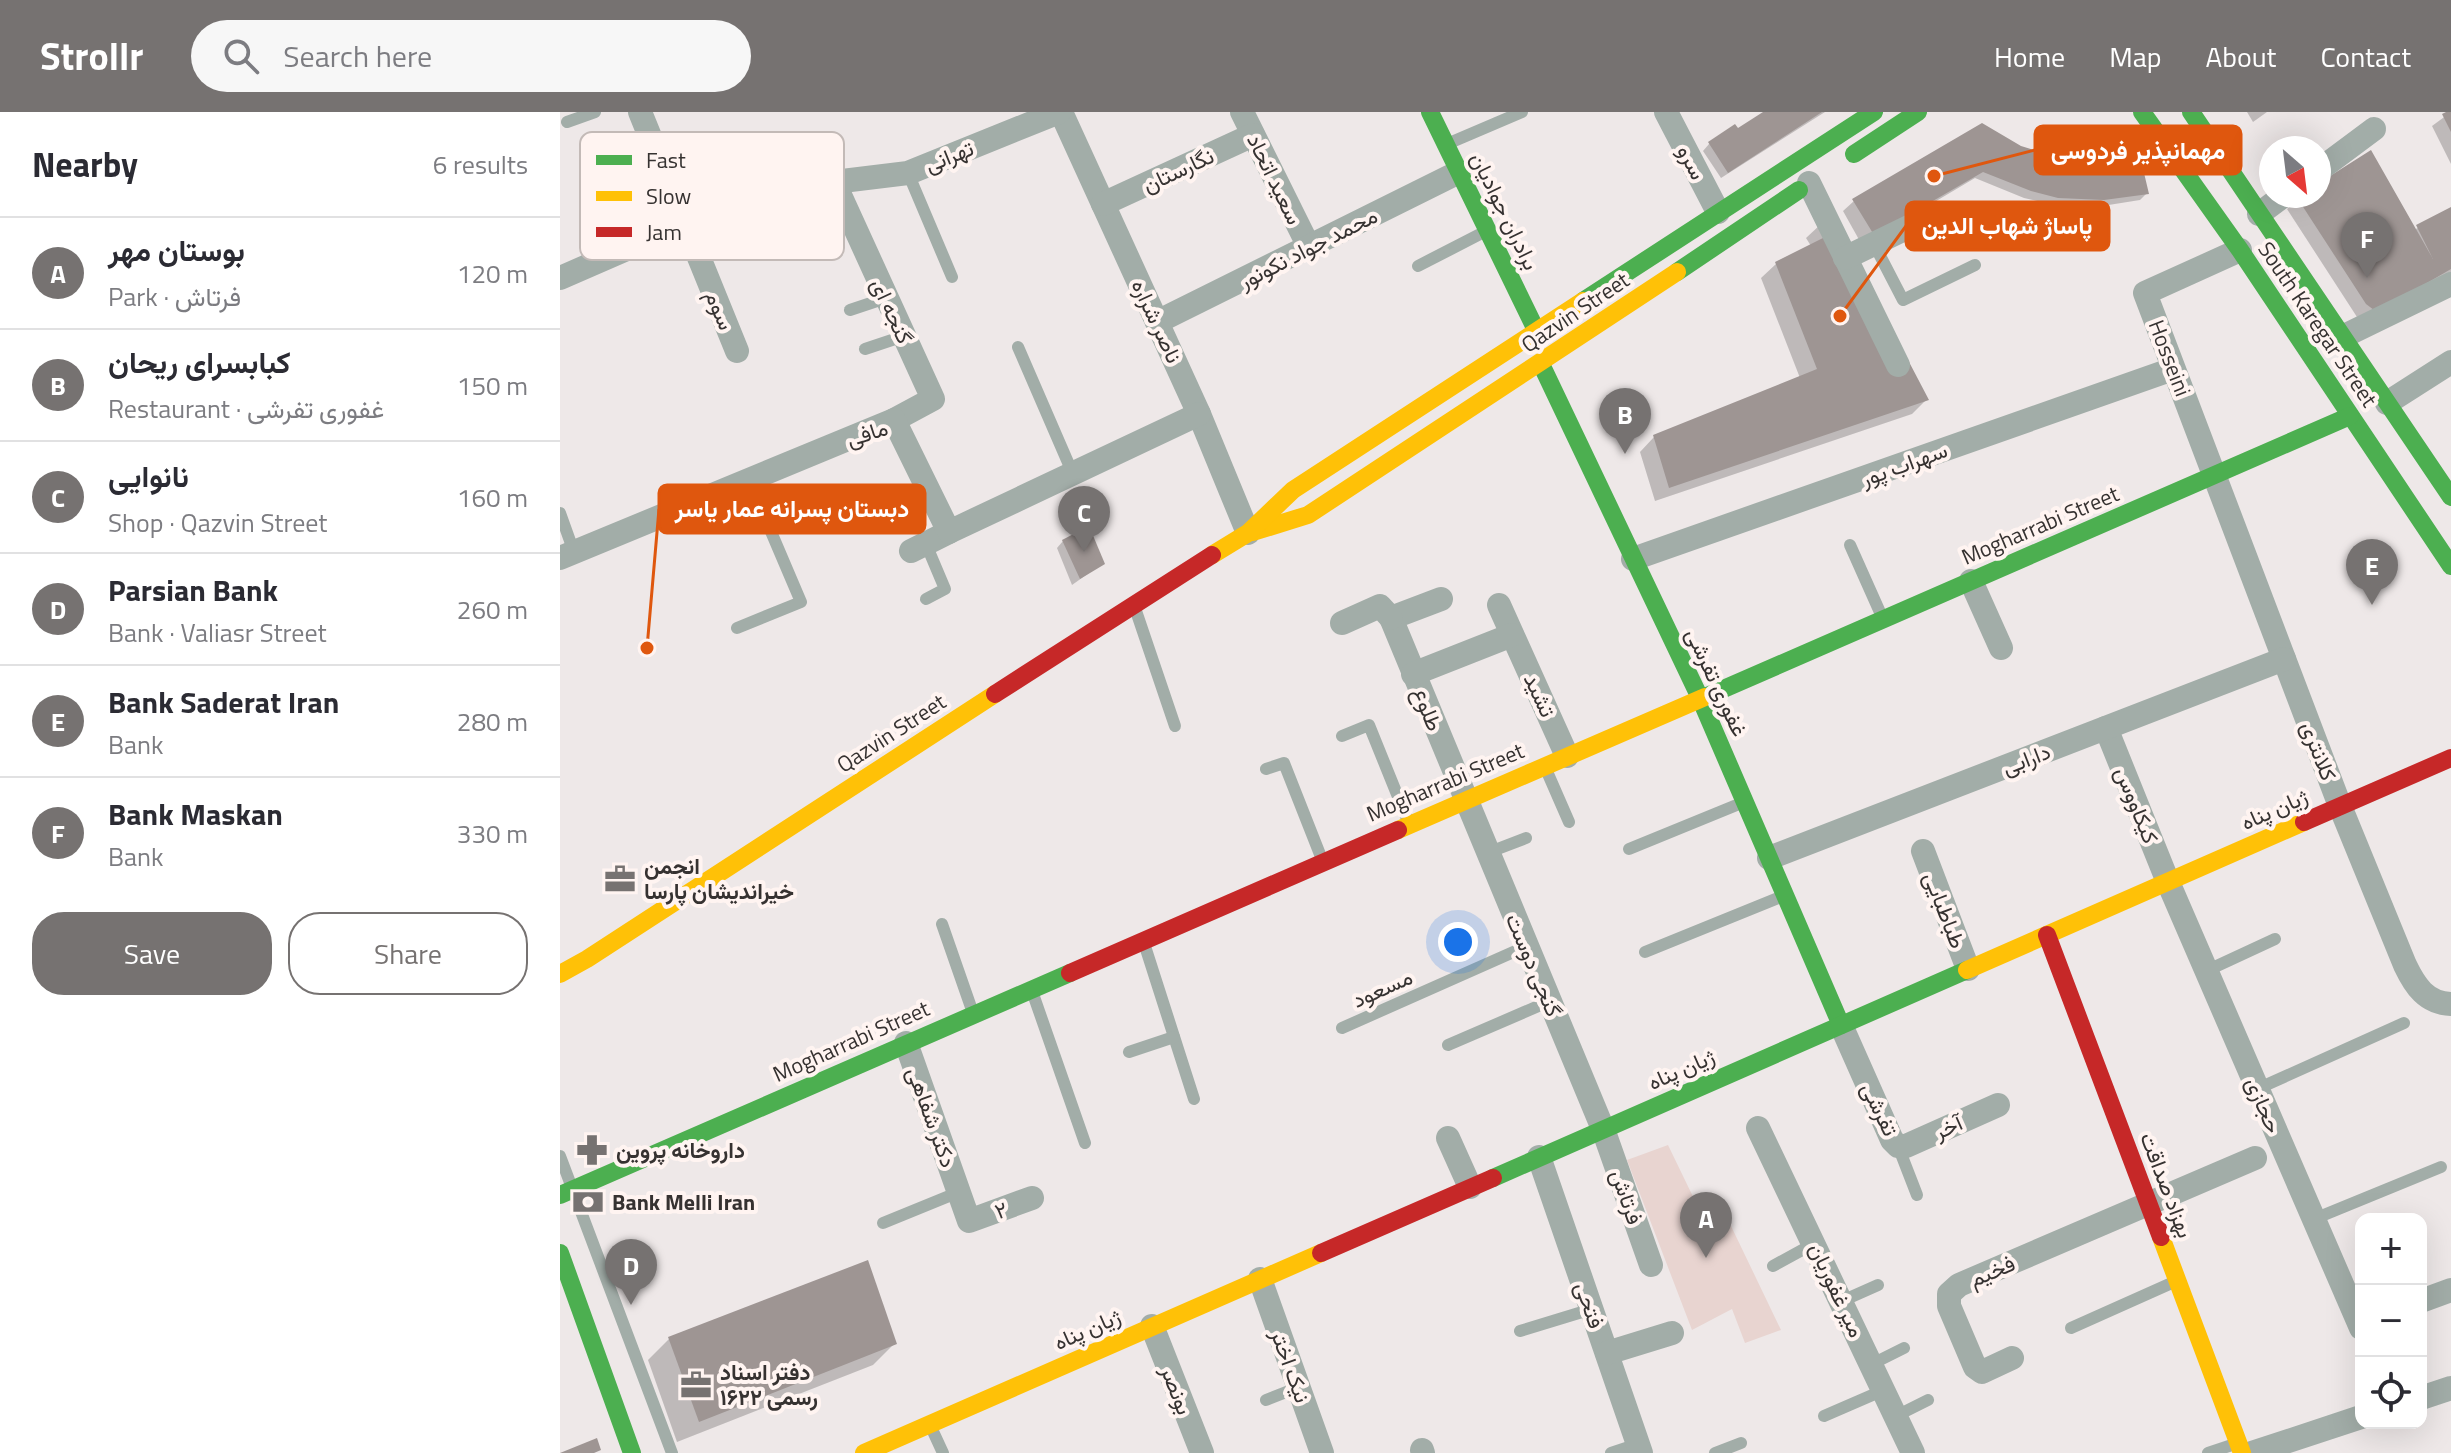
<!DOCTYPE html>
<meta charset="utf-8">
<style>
body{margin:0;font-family:"Titillium Web",Vazirmatn,sans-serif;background:#f7f7f7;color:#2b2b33}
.controls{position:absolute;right:24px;bottom:24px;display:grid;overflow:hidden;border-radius:16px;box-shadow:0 8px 32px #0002}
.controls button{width:72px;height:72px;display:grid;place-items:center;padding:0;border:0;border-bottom:2px solid #e1e1e2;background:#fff;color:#2b2b33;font:40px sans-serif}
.compass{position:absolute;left:1699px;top:24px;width:72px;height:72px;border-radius:50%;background:#fff;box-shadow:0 8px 32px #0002;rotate:152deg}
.you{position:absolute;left:898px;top:830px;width:28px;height:28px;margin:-20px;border:6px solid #fff;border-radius:50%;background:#1a73e8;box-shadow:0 0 0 12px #1a73e833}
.badge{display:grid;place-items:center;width:52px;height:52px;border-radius:50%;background:#767271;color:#fff;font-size:26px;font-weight:700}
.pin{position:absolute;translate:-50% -66px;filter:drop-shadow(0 2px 4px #0008)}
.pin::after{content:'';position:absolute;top:42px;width:28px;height:24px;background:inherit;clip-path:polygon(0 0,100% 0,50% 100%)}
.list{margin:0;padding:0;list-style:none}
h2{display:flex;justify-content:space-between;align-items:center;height:104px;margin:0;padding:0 32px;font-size:34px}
h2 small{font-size:26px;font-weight:400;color:#7c7c81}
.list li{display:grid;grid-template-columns:52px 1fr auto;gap:24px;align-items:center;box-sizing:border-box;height:112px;padding:0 32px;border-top:2px solid #e1e1e2}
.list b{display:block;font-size:30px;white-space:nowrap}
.list p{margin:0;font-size:26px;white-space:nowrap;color:#7c7c81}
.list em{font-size:26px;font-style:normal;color:#7c7c81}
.actions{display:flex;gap:16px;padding:24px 32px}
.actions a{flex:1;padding:18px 0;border:2px solid #767271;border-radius:32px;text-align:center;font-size:28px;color:#767271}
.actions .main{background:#767271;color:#fff}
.icon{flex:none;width:44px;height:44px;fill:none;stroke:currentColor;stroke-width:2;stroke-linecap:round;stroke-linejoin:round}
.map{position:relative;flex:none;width:1891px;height:1341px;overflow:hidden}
header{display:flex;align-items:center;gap:48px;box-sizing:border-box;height:112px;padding:0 40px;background:#767271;color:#fff}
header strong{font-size:38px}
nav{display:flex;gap:44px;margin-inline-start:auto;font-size:28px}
.search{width:560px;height:72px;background:#f7f7f7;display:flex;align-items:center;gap:20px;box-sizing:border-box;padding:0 28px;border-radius:44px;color:#7c7c81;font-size:30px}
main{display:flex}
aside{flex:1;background:#fff}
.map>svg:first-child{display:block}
.green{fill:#e8d4d0}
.shadow{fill:#0003}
.building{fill:#9e9593}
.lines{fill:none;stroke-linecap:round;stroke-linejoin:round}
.lane{stroke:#a2ada8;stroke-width:12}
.street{stroke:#a2ada8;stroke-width:24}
.fast{stroke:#4caf50;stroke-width:18}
.slow{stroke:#ffc107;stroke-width:18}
.jam{stroke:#c62828;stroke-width:18}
.labels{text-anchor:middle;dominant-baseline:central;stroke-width:8;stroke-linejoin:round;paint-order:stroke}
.street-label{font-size:22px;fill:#363231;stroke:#fff4f1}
.poi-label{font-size:22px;font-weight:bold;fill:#363231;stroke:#fff4f1;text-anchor:start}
.key{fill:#fff4f1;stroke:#c3bab7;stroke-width:2}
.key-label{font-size:22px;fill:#363231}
.leader{fill:none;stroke:#df570e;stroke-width:3}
.callout-dot{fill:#df570e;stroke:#fff4f1;stroke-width:3}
.callout{fill:#df570e;stroke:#df570e;stroke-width:3}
.callout-label{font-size:24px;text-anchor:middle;font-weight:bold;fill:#fff}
</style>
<header>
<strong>Strollr</strong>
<div class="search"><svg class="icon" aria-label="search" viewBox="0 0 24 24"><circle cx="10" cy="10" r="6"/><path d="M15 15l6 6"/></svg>Search here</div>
<nav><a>Home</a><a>Map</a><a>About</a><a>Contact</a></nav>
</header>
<main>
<aside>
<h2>Nearby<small>6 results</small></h2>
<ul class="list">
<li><span class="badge">A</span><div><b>بوستان مهر</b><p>Park · فرتاش</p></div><em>120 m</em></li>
<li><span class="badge">B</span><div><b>کبابسرای ریحان</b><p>Restaurant · غفوری تفرشی</p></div><em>150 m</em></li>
<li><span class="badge">C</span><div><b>نانوایی</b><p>Shop · Qazvin Street</p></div><em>160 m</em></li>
<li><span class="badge">D</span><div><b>Parsian Bank</b><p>Bank · Valiasr Street</p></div><em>260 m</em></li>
<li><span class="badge">E</span><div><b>Bank Saderat Iran</b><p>Bank</p></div><em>280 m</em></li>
<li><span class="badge">F</span><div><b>Bank Maskan</b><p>Bank</p></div><em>330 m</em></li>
</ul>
<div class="actions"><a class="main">Save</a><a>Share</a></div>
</aside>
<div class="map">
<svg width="1891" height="1341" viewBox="0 0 1891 1341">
<rect width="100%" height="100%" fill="#eee8e8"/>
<path class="green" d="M1108 1033 1138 1095 1159 1089 1221 1218 1185 1231 1172 1197 1132 1218 1067 1048Z"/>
<g class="shadow">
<path d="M1207 0H1265L1161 66 1143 39 1149 32 1177 19Z"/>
<path d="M1687 0H1707L1693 10Z"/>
<path d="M1891 0V52L1872 14Z"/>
<path d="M1460 36 1587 81 1580 88 1536 95 1490 92 1464 86 1415 66 1302 133 1283 99 1294 89Z"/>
<path d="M1759 73 1854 118 1891 98V163L1797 205 1727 97 1742 84H1759Z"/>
<path d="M1261 112 1366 288 1352 302 1095 389 1080 340 1094 325 1240 266 1201 166 1216 152 1251 134 1246 126Z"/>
<path d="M503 429 543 451 512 473 497 436Z"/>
<path d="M109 1227 334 1232 313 1253 117 1330 88 1248Z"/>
</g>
<g class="building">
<path d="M1203 0H1262L1168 61 1148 30 1175 12 1178 16Z"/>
<path d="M1886 0H1891V20L1882 2Z"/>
<path d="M1422 11 1461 34 1504 47 1542 49 1580 44 1589 82 1544 88 1498 86 1471 79 1423 60 1314 123 1292 87Z"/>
<path d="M1811 38 1873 147 1856 113 1891 95V157L1824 196 1814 198 1806 192 1736 84H1759V71Z"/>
<path d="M1272 103 1369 288 1109 376 1093 323 1257 257 1215 150 1267 124Z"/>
<path d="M529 414 545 452 520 467 502 428Z"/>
<path d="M308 1148 337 1232 139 1310 108 1225Z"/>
<path d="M37 1326 41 1338 34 1341H0Z"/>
</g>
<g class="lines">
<g class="lane">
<path d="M7 10 35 0"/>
<path d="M887 32 962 0"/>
<path d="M348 61 392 165"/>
<path d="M1314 132 1343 188 1415 153"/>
<path d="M858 154 926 119"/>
<path d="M290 198 326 186"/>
<path d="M458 235 513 362"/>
<path d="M305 237 344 224"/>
<path d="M0 401 14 440"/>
<path d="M1290 433 1323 507"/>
<path d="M366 487 385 477 366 432"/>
<path d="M575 496 615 614"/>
<path d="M177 516 241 490 189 368"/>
<path d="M782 624 809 613 849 712"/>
<path d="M985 655 1009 710"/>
<path d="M706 657 724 651 763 750"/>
<path d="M1069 737 1184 690"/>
<path d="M927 741 966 726"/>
<path d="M382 812 413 901"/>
<path d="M584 831 634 987"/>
<path d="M1085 840 1223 784"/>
<path d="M1646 859 1715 827"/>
<path d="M472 879 525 1031"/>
<path d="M782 916 967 834"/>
<path d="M888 933 990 889"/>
<path d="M569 940 614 925"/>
<path d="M1697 977 1844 911"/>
<path d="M1338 1034 1357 1083"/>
<path d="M0 1044 112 1341"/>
<path d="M1754 1107 1881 1055"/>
<path d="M323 1111 399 1080"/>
<path d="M1213 1154 1255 1131"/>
<path d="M1282 1189 1318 1173"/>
<path d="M1511 1216 1614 1170"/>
<path d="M960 1219 1032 1197"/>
<path d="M1312 1252 1344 1236"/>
<path d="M706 1288 739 1275"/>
<path d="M1264 1304 1324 1278"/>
<path d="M1336 1304 1368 1288"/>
<path d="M371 1315 383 1341"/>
<path d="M1051 1341 1078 1332"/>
<path d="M1155 1341 1181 1331"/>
<path d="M1648 1341 1675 1332"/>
</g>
<g class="street">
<path d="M80 0 177 239"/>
<path d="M501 0 639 302 688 421"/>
<path d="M682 0 749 135"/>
<path d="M1106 0 1158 100"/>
<path d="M1759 58 1814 17"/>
<path d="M274 70 373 287 334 308"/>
<path d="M1249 71 1338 253"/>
<path d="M543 92 693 23"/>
<path d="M1699 102 1723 84"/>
<path d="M1680 138 1585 181 1780 694 1845 853C1855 874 1866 891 1891 892"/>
<path d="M1285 146 1361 109"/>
<path d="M0 166 124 112 238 70H274L348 61 499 0"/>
<path d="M597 210 899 60"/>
<path d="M1782 225 1891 172"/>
<path d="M1827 291 1891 250"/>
<path d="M351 439 389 420"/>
<path d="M0 446 334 308 389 420 639 302"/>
<path d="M1073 447 1613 257"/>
<path d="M1411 469 1441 536"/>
<path d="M881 487 831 506 1043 1017 1091 1153"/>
<path d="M939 493 1007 644"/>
<path d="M782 511 820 494 831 506"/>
<path d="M853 562 952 523"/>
<path d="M1546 616 1608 770 1801 1216"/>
<path d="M1363 739 1408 857"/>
<path d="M1209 746 1724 547"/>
<path d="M1281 913 1332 1028 1338 1034H1346L1438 993"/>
<path d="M346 931 409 1109 472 1086"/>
<path d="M1198 1016 1353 1341"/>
<path d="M888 1026 910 1075"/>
<path d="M979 1045 1081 1341"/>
<path d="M700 1167 762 1341"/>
<path d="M1861 1189 1891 1178"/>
<path d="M592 1214 642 1341"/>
<path d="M1047 1241 1112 1221"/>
<path d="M1452 1246 1422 1260 1415 1255 1389 1194V1182L1399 1173 1695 1046"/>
<path d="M1861 1286 1891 1276"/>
<path d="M862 1338 863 1341"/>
<path d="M1692 1341 1801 1305"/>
</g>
<g class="fast">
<path d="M870 0 976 218"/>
<path d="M1582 0 1680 138 1891 454"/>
<path d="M1631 0 1891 385"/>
<path d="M1294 42 1358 0"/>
<path d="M1117 160 1239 78"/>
<path d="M1023 189 1314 0"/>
<path d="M981 252 1140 586 1281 913"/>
<path d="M1145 585 1790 304"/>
<path d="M933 1066 1407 858"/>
<path d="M0 1083 510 861"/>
<path d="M0 1141 72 1341"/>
</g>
<g class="slow">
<path d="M693 420 748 403 1117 160"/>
<path d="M652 443 688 421 733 378 1023 189"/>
<path d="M838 718 1145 585"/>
<path d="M1407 858 1744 710"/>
<path d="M0 862 27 847 435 582"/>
<path d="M1601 1125 1682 1341"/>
<path d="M304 1341 761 1141"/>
</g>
<g class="jam">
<path d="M435 582 652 443"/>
<path d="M1744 710 1891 646"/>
<path d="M1487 823 1601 1125"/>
<path d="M510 861 838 718"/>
<path d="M761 1141 933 1066"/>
</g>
</g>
<defs>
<symbol id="office-bare" viewBox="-9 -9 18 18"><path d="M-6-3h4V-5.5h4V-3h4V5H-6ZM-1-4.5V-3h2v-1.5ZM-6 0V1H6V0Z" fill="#767271" stroke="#fff4f1" stroke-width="2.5" paint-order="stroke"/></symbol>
<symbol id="pharmacy-bare" viewBox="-9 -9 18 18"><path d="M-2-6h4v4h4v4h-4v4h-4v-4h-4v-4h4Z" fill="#767271" stroke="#fff4f1" stroke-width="2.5" paint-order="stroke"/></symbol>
<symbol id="bank-bare" viewBox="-9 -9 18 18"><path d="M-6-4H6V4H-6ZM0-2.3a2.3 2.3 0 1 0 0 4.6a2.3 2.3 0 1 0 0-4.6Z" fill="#767271" stroke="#fff4f1" stroke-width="2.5" paint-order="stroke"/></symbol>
</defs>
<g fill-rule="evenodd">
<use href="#office-bare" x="38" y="745" width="44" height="44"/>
<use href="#pharmacy-bare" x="10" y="1016" width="44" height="44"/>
<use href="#bank-bare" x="6" y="1068" width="44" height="44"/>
<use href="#office-bare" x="114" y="1251" width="44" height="44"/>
</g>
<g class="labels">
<g class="street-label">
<text transform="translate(389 44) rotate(-22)">تهرانی</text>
<text transform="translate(1132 50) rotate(63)">سرو</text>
<text transform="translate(618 58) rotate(-25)">نگارستان</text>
<text transform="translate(715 67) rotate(64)">سعید اتحاد</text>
<text transform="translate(945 99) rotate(64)">برادران جوادیان</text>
<text transform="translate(748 136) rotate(-27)">محمد جواد نکونور</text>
<text transform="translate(160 198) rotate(67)">سوم</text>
<text transform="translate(332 199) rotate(65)">گنجه ای</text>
<text transform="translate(1015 200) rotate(-34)">Qazvin Street</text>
<text transform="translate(597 209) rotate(65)">ناصر شراره</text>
<text transform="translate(1758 212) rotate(56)">South Karegar Street</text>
<text transform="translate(1610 246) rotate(69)">Hosseini</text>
<text transform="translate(307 321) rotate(-18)">مافی</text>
<text transform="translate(1344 352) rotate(-20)">سهراب پور</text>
<text transform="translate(1480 413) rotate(-23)">Mogharrabi Street</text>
<text transform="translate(1157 570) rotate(65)">غفوری تفرشی</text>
<text transform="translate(980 583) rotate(65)">تشید</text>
<text transform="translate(868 597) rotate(68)">طلوع</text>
<text transform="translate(331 621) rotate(-33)">Qazvin Street</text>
<text transform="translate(1759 639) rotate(69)">کلانتری</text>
<text transform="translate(1466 647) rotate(-21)">دارابی</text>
<text transform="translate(885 670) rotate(-23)">Mogharrabi Street</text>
<text transform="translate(1577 693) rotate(68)">کیکاووس</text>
<text transform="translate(1714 697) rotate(-24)">ژیان پناه</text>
<text transform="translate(1385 798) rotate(69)">طباطبایی</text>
<text transform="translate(974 853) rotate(67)">گنجی دوست</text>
<text transform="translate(822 876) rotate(-24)">مسعود</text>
<text transform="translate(291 929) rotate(-24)">Mogharrabi Street</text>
<text transform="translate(1121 957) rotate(-24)">ژیان پناه</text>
<text transform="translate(1704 993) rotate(67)">حجازی</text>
<text transform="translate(1320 997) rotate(64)">تفرشی</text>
<text transform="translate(372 1005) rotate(70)">دکتر شفاهی</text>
<text transform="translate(1388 1015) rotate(-24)">آخر</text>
<text transform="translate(1607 1073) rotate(69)">بهزاد صداقت</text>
<text transform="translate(1067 1085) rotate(71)">فرتاش</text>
<text transform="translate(441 1098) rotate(-20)">۲</text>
<text transform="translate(1432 1159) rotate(-23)">فخیم</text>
<text transform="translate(1277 1178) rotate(65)">میر غفوریان</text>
<text transform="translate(1030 1193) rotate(71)">فتحی</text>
<text transform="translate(527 1217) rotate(-24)">ژیان پناه</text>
<text transform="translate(731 1254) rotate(70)">نیک اختر</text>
<text transform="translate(617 1278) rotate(69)">بونصر</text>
</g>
<g class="poi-label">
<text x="84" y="754">انجمن<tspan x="84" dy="25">خیراندیشان پارسا</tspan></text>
<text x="56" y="1038">داروخانه پروین</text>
<text x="52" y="1090">Bank Melli Iran</text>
<text x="160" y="1260">دفتر اسناد<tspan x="160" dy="25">رسمی ۱۶۲۲</tspan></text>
</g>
</g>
<rect x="20" y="20" width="264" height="128" rx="12" class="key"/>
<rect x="36" y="43" width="36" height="10" fill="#4caf50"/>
<rect x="36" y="79" width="36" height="10" fill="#ffc107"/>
<rect x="36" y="115" width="36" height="10" fill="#c62828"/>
<g class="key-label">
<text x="86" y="56">Fast</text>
<text x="86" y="92">Slow</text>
<text x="86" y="128">Jam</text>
</g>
<path class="leader" d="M1374 64L1475 38M1280 204L1346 114M87 536L99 397"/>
<g class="callout-dot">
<circle cx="1374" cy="64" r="8"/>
<circle cx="1280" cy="204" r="8"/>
<circle cx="87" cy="536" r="8"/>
</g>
<g class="callout">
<rect x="1475" y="14" width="206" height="48" rx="8"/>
<rect x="1346" y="90" width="203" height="48" rx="8"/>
<rect x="99" y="373" width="266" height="48" rx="8"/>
</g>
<g class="callout-label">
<text x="1578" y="47">مهمانپذیر فردوسی</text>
<text x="1447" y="122">پاساژ شهاب الدین</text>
<text x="232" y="405">دبستان پسرانه عمار یاسر</text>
</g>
</svg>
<div class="controls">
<button>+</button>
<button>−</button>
<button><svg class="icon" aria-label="locate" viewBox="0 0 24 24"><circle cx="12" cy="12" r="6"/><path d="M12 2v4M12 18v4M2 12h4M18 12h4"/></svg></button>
</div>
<svg class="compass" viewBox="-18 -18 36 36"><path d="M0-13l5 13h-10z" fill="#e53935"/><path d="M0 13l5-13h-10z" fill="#7c7c81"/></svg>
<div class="you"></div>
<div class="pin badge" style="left:1146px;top:1146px">A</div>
<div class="pin badge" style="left:1065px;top:342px">B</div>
<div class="pin badge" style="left:524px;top:440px">C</div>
<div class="pin badge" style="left:71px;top:1193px">D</div>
<div class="pin badge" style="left:1812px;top:493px">E</div>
<div class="pin badge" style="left:1807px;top:166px">F</div>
</div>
</main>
